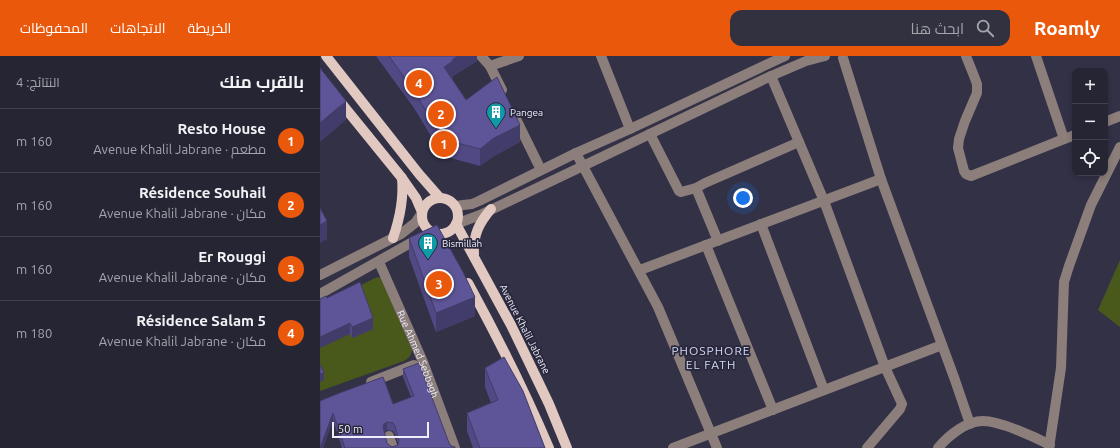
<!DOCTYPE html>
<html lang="ar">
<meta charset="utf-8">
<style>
body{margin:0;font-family:Ubuntu,Cairo,sans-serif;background:#323140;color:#f1f3f6;direction:rtl}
.controls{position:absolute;right:12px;top:12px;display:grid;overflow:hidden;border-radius:8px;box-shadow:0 2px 6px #0003}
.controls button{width:36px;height:36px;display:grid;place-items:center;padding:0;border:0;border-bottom:1px solid #42424f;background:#262534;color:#f1f3f6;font:20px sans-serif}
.scale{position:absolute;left:12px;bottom:10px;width:97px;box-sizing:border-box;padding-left:4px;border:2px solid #efeffc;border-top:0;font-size:11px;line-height:14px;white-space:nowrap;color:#efeffc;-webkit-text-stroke:3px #29273b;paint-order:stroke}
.you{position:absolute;left:423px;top:142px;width:14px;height:14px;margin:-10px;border:3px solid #fff;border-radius:50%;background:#1a73e8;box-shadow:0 0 0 6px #1a73e833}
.badge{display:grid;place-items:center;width:26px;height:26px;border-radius:50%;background:#ea580c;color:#fff;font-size:13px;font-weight:700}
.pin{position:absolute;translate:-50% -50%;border:2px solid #fff;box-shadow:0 1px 4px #0006}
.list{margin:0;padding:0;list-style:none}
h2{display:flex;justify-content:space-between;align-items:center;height:52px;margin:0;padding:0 16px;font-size:17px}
h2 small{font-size:13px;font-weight:400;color:#a4a5ac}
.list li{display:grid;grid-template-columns:26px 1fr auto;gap:12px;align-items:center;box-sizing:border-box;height:64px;padding:0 16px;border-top:1px solid #42424f}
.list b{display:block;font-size:15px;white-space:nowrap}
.list p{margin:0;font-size:13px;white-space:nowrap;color:#a4a5ac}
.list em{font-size:13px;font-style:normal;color:#a4a5ac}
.icon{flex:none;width:22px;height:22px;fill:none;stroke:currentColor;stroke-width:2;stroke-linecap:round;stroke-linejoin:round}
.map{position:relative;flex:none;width:800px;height:392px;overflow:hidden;direction:ltr}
header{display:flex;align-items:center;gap:24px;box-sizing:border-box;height:56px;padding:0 20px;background:#ea580c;color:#fff}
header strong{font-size:19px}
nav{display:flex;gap:22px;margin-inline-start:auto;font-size:14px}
.search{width:280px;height:36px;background:#323140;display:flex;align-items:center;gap:10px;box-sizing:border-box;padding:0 14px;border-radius:12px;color:#a4a5ac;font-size:15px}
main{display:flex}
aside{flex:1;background:#262534}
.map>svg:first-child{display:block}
.green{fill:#49581b}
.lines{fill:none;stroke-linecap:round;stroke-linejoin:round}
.minor{stroke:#8b7e7b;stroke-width:10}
.major{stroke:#e1c8c1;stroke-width:10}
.wall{fill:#514983;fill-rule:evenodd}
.shaded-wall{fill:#423c6a}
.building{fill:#5e5598;stroke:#423c6a;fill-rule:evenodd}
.labels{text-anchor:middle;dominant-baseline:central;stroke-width:3.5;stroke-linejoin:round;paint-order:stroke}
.poi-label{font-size:10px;fill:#efeffc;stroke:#29273b;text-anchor:start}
.street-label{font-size:10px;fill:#efeffc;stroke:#29273b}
.quarter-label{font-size:12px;letter-spacing:1px;fill:#d4daf7;stroke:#29273b}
</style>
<header>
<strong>Roamly</strong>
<div class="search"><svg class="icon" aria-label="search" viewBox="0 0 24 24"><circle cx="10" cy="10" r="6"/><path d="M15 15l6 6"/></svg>ابحث هنا</div>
<nav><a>الخريطة</a><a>الاتجاهات</a><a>المحفوظات</a></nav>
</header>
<main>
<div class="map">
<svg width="800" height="392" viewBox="0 0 800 392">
<rect width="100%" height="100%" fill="#333146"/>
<g class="green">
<path d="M800 204V271L778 254Z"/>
<path d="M58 221 61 222 92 294C91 300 89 302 84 305L0 335V249L37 231 55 222Z"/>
</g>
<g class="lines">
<g class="minor">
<path d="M161 0 170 10 182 34"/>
<path d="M281 0 310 73"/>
<path d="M646 0 654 20 657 28V37L645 65 639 83 638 92 644 115 646 118 651 120 744 83"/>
<path d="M716 0 744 83 755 79"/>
<path d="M523 2 561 123 635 324 650 368"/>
<path d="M170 10 199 0"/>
<path d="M451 20 504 145 565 311 582 348 580 353 547 392"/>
<path d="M195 61 221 114"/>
<path d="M785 66 800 60"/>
<path d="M330 78 359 135 361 136 376 132"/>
<path d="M256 97 338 251 397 392"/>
<path d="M135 150 152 148 159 145 256 97 310 73 465 0"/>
<path d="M136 168 160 159 263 110 451 20 486 5 505 0"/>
<path d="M441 168 504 334"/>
<path d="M398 185 376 132 385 127 479 86"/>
<path d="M386 189 453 354"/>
<path id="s1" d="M59 206 103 306 135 392"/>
<path d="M320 214 561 123"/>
<path d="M0 219 81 178 95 167 102 157"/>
<path d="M0 238 94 185 101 182"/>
<path d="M51 326 94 309"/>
<path d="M69 380 73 392"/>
<path d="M353 392 622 289"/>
<path d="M618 392C628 380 646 365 663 365 680 365 715 381 730 389"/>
<path d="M729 392 741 312 744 226 749 210 771 149 800 91"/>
</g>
<g class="major">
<path d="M6 0 99 118 120 142"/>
<path d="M0 21 82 122 96 142 102 156"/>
<circle cx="120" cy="160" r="18"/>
<path d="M136 168 191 269 229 348 247 392"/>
<path d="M73 182C80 162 84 144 82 122"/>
<path d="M154 198C153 179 159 167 171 153"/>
<path d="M148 227C177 280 205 336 229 392"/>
</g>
</g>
<g class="wall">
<path d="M56 0H157V5L133 20V22L132 23 146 44 200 86 174 100 160 110 127 101 114 85 94 52Z"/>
<path d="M89 182 155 260 116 276 89 201Z"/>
<path d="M7 242 53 273 32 282 30 278Z"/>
<path d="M165 312 225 392H153L147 375V357L171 347 165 331Z"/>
<path d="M83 313 129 387 131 390 135 392H22L13 364 3 392H0V345L73 348 91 341 83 321ZM67 374 73 375 75 378 78 388V389L72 391 69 389 67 387 64 376Z"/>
</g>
<g class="shaded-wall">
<path d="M138 0H157V5L133 20V22L124 28V11L132 4Z"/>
<path d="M26 45V64L0 86V67Z"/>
<path d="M200 69V86L174 100 160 110V93L174 82Z"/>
<path d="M7 165V183L0 187V169Z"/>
<path d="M155 241V260L116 276V257Z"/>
<path d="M53 262V273L32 282V271Z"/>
<path d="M30 267V278L0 292V281Z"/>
<path d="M4 317V324L0 326V318Z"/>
<path d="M13 357V364L3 392H0Z"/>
<path d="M67 366V374L64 375 63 379V371L64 368Z"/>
</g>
<g class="building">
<path d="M69 0H138L132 4 133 5 124 11 146 44 177 21 200 69 174 82 160 93 127 84 114 68 94 35Z"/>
<path d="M0 12 26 45 0 67Z"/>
<path d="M0 152 7 165 0 169Z"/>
<path d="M117 169 143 216 155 241 116 257 89 182Z"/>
<path d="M40 226 53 262 32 271 30 267 0 281V243L6 240 7 242Z"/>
<path d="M184 301 203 335 225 392H160L147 357 178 344 165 312Z"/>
<path d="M99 307 129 387 131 390 135 391V392H25L13 357 0 392V345L17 338 63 321 73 348 94 340 83 313ZM67 366 73 367 75 370 79 385 78 389 72 391 69 389 67 387 63 371 64 368Z"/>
<path d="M0 308 4 317 0 318Z"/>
</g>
<defs>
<symbol id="building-pin" viewBox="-11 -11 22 30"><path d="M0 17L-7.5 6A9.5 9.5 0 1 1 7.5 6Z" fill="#0f9aa8" stroke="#29273b"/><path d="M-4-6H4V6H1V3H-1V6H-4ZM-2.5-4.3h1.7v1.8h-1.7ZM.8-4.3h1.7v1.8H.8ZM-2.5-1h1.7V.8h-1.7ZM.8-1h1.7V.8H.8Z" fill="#fff"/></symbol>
</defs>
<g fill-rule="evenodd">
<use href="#building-pin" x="165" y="45" width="22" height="30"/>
<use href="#building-pin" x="97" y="176" width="22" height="30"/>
</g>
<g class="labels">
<g class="poi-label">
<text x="190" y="56">Pangea</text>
<text x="122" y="187">Bismillah</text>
</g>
<g class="street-label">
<text transform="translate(205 273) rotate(63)">Avenue Khalil Jabrane</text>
<text stroke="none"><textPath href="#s1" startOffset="100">Rue Ahmed Sebbagh</textPath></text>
</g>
<g class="quarter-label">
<text x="391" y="294">PHOSPHORE<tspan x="391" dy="14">EL FATH</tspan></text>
</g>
</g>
</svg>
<div class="controls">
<button>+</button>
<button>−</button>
<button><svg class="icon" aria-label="locate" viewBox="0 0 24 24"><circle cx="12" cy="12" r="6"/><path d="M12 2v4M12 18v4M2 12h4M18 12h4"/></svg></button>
</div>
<div class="scale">50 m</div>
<div class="you"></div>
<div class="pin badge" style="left:124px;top:88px">1</div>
<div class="pin badge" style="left:121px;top:58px">2</div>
<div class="pin badge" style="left:119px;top:228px">3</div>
<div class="pin badge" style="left:99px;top:27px">4</div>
</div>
<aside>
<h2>بالقرب منك<small>النتائج: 4</small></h2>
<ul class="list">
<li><span class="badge">1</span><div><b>Resto House</b><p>مطعم · Avenue Khalil Jabrane</p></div><em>160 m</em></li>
<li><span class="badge">2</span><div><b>Résidence Souhail</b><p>مكان · Avenue Khalil Jabrane</p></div><em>160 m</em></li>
<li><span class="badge">3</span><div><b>Er Rouggi</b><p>مكان · Avenue Khalil Jabrane</p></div><em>160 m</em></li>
<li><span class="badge">4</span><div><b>Résidence Salam 5</b><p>مكان · Avenue Khalil Jabrane</p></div><em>180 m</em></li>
</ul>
</aside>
</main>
